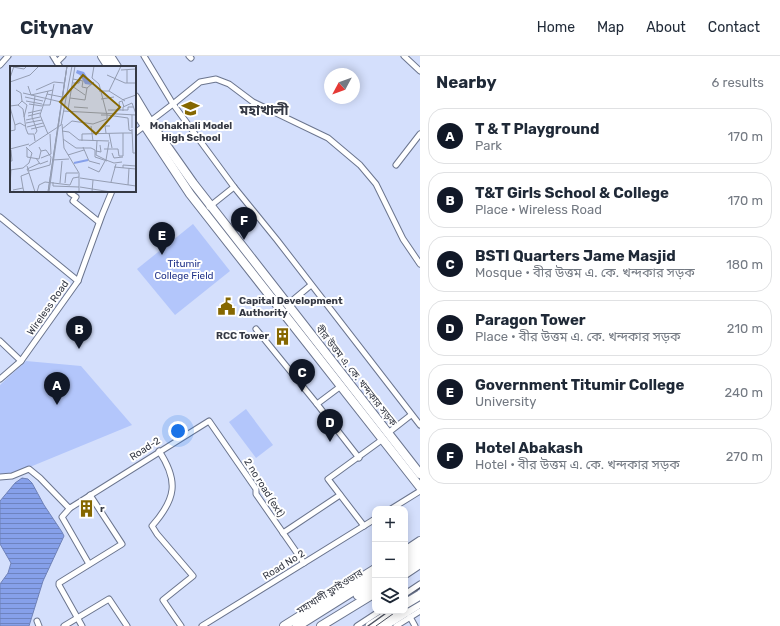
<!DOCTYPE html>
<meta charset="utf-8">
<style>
body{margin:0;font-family:Rubik,"Noto Sans Bengali",sans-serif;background:#f6f6f7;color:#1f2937}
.controls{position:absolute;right:12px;bottom:12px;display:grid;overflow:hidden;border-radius:8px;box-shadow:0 2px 10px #0003}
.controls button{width:36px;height:36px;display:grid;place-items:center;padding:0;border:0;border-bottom:1px solid #e0e1e3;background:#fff;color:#1f2937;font:20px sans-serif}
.compass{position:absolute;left:324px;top:12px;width:36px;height:36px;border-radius:50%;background:#fff;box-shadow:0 2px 10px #0003;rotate:229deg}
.you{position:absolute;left:178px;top:375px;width:14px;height:14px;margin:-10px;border:3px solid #fff;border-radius:50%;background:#1a73e8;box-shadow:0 0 0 6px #1a73e833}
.badge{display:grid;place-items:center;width:26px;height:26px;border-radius:50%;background:#111827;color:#fff;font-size:13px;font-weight:700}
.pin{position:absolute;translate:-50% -33px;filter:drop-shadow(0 1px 2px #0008)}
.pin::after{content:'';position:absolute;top:21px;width:14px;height:12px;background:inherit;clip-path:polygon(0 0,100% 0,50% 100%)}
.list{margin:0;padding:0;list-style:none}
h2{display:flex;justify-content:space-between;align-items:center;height:52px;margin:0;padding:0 16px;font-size:17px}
h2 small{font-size:13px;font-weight:400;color:#747a83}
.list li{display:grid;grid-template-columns:26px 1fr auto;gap:12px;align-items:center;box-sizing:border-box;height:56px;margin:0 8px 8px;padding:0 8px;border:1px solid #e0e1e3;border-radius:16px}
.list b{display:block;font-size:15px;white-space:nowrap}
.list p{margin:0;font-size:13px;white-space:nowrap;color:#747a83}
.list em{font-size:13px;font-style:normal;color:#747a83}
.icon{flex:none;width:22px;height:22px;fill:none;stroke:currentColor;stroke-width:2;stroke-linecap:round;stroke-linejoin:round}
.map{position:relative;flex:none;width:420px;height:570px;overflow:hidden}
header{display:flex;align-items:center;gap:24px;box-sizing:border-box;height:56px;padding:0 20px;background:#fff;border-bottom:1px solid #e0e1e3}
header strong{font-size:19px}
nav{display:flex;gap:22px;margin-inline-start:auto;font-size:14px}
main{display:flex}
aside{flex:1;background:#fff}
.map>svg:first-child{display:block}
.park{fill:#b3c6fb}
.water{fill:url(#water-rules);stroke:#6e81b8}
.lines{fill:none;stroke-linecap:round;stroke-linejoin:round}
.street-casing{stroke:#6b758e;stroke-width:7}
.primary-casing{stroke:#6b758e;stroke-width:10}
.highway-casing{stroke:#6b758e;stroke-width:11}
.street{stroke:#fff;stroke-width:5}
.primary{stroke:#fff;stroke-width:8}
.highway{stroke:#fff;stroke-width:9}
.tram{stroke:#4d5260;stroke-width:1}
.rail{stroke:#4d5260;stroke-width:1.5}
.highway-bridge-casing{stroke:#6b758e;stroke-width:11;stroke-linecap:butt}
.highway-bridge{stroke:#fff;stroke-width:9}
.labels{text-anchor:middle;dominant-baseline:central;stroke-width:4;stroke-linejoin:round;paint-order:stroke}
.poi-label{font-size:10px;font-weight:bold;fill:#353944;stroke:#fff;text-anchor:start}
.park-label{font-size:10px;fill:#22348a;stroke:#fff}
.street-label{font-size:10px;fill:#353944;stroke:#fff}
.district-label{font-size:14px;font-weight:bold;fill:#353944;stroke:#fff}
.inset-river{fill:none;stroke:#86a0ea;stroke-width:2}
.inset-road{fill:none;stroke:#949db2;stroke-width:1}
.view{fill:#856700;fill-opacity:0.15;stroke:#856700;stroke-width:2}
.inset-edge{fill:none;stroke:#353944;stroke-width:2}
</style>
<header>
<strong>Citynav</strong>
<nav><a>Home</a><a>Map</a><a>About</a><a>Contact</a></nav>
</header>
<main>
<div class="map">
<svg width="420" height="570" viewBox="0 0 420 570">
<defs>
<pattern id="water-rules" width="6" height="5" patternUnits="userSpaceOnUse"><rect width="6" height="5" fill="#86a0ea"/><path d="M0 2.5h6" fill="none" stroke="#6e83bf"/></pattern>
</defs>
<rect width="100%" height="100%" fill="#d4dffc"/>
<g class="park">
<path d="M193 168 230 215 175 259 137 213Z"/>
<path d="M26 305 81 310 132 369 25 413 13 419 0 420V329Z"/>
<path d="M246 353 273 389 256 402 229 366Z"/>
</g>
<path class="water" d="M22 422 28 423 32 427 44 449 62 476 64 480 43 525 29 570H0V528L8 517 11 507 0 488V445L15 427Z"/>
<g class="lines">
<defs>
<g id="street">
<path d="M53 0 60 11"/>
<path d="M189 0 191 2"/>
<path d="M404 0 420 15"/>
<path d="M57 6 63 0"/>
<path d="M0 9 8 0"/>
<path d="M135 77 173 48 144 0"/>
<path d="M396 109 420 78"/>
<path d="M70 137 76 141 73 145 99 166"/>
<path d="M209 151 234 131"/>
<path d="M0 161 78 225"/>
<path d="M420 208 403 183 376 128 360 109 328 82 253 46 229 28 216 23 200 26 173 48 234 131 277 184 420 369"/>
<path d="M287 249 311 229"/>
<path d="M256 273 317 348 359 402"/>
<path d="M0 285 21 305"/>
<path d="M0 323 21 305 78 225 102 159 112 135"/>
<path d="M317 348 341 330"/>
<path d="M388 377 411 359"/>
<path d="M159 395C179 425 176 443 152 470L157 478 193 520 163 544 181 570"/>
<path d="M0 421 12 420 29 413 40 422 68 451 70 452 209 365 256 433V438L304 507"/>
<path d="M70 452 62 461 89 508"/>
<path d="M391 453 420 435"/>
<path d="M364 470 328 423 383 383"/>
<path d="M283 477 340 439"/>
<path d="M405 538 420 528"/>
<path d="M410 561 415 570"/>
<path d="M37 565 39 570"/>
<path d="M64 570 109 543 127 570"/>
<path d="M82 570 59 529V527L122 488 90 439"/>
<path d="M202 570 375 463"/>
<path d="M357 570 380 555"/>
<path d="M396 570 420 555"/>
</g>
<g id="primary">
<path d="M102 0 109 11"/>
<path d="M110 0 117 11"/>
<path d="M135 41 150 66 193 127 420 418"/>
<path d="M135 55 190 138 420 431"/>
<path d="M405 495 420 485"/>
<path d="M405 518 420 508"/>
<path d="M284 570 375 513"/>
<path d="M321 570 375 537"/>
</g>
<g id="highway">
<path d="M405 502 420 493"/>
<path d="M405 510 420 500"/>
<path d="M358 539 375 528"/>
<path d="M297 570 375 521"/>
<path d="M370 570 394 555"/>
<path d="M383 570 420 547"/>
</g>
</defs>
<use href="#street" class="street-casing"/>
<use href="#primary" class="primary-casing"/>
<use href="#highway" class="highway-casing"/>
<use href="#street" class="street"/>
<use href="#primary" class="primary"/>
<use href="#highway" class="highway"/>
<g class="tram">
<path d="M405 549 420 538"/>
<path d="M376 570 397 555"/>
</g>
<g class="rail">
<path d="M405 543 420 532"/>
<path d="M368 570 389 555"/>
</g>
<defs>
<path id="highway-bridge" d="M405 548 420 539"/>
</defs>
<use href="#highway-bridge" class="highway-bridge-casing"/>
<use href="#highway-bridge" class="highway-bridge"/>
</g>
<defs>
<symbol id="school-bare" viewBox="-9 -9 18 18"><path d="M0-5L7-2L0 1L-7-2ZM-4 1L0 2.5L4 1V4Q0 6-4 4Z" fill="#856700" stroke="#fff" stroke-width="2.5" paint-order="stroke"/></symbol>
<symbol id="civic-bare" viewBox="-9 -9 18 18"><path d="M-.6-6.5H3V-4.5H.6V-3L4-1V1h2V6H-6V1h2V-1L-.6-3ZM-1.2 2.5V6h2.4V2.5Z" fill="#856700" stroke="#fff" stroke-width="2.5" paint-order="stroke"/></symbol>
<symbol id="building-bare" viewBox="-9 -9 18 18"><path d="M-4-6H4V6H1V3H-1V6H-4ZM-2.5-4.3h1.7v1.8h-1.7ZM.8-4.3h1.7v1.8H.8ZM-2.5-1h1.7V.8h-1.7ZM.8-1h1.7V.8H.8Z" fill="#856700" stroke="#fff" stroke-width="2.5" paint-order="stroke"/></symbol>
</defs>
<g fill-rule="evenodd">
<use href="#school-bare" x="178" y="40" width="25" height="25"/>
<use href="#civic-bare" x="214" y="238" width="25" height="25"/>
<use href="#building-bare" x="270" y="268" width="25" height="25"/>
<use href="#building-bare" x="74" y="440" width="25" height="25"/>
</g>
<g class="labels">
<g class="poi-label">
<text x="191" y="70" text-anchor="middle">Mohakhali Model<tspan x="191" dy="12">High School</tspan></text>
<text x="239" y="245">Capital Development<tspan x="239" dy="12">Authority</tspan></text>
<text x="269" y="280" text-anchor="end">RCC Tower</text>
<text x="100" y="453">r</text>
</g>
<g class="park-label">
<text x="184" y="208">Titumir<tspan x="184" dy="12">College Field</tspan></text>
</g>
<g class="street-label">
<text transform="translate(48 252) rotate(-55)">Wireless Road</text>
<text transform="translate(356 320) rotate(52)">বীর উত্তম এ. কে. খন্দকার সড়ক</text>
<text transform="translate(145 393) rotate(-33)">Road-2</text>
<text transform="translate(264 432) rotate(58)">2 no road (ext)</text>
<text transform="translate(284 509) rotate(-32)">Road No 2</text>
<text transform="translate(330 536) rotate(-32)">মহাখালী ফ্লাইওভার</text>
</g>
<g class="district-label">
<text x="264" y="54">মহাখালী</text>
</g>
</g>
<g transform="translate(10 10)">
<rect width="126" height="126" fill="#d4dffc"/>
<path d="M67 4 74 6 82 19 75 18 70 9 66 7Z" fill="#86a0ea"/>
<path class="inset-river" d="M64 97 78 94"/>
<path class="inset-road" d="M84 0 82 12 89 18 97 49 118 52 119 64 122 65M3 1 14 3 17 0M111 4 126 3M117 4V17M97 9 115 17H126M0 12 4 0M63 13 73 15 72 21 77 22 84 16M0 16 20 9 29 0M63 17H69L70 11M18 20 21 29 43 24M62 20 75 29M6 24 11 27 12 35 8 39M26 24 44 16 54 17M38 25 30 49 38 68M89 25H99L111 0M99 25 115 35M13 27 51 36M37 28 52 31M25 30 22 51 27 65 25 68M15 31 33 35M60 32 75 34 77 22M91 33 104 31M112 34 126 29M12 35 17 39 14 51M16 35 32 38M19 38 32 40M32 39H40L44 18M0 40 8 39 13 43 16 63 18 68H24L25 75M0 41 5 59M64 41 78 42M58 44 65 0M98 44H118V41H123M110 44 109 36 112 35 114 41M53 45 126 49M113 45V41L122 37 126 48M18 47 31 44M122 49V62M18 50 30 47M16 54 30 51M16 57 32 54M52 58 54 82 69 107V126M81 60 83 75M17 61 33 57M21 63 34 60M52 63 62 55 83 58 97 53V49H91M122 63 123 87H126M0 65 5 64V59L10 57 15 60M52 65 59 66 69 74 99 75M96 67 95 60H100M99 67 102 82M53 73 66 82H81L85 84V91L97 95M72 75V68L113 67M87 75 86 89 96 94 99 76M19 80 51 59 62 0M73 81 79 95 90 98M17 82V91L29 93 31 85 29 81M0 83 19 78M94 83H108L109 90H113V67H122M86 85 91 86 90 79M102 87 104 92 113 91M58 89 74 84M26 92 30 98 38 95M31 92 41 88 40 68M42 94 59 93M96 94 104 97 112 96M0 95H2L1 84M17 100 19 105 40 99 41 91 36 84 31 85M78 101 89 106 95 95M104 101 126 103M113 102V99L126 100M0 104 13 102 19 97 22 87 16 81M19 107 17 103 30 97M70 112 126 120M43 116V120L69 121M101 116 106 98M50 117 52 95M55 117 56 107H68M60 119 63 112 69 111M118 119 119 102M0 120 1 104M70 121 101 126M13 122 11 110 19 107 25 126M3 124 13 122 14 126M27 126 29 119 35 116 60 119M38 126 57 0M38 126 57 0M39 126 57 0M82 126 83 114"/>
<path class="view" d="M73 9 110 41 86 68 50 36Z"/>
<rect width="126" height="126" class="inset-edge"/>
</g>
</svg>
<div class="controls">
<button>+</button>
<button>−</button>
<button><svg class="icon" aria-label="layers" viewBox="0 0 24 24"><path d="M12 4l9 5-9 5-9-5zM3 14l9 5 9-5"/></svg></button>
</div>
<svg class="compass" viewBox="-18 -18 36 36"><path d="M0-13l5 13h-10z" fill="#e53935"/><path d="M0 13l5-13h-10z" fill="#747a83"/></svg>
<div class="you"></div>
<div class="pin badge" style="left:57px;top:349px">A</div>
<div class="pin badge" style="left:79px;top:293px">B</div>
<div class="pin badge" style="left:302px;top:336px">C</div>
<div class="pin badge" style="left:330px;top:386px">D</div>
<div class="pin badge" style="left:162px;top:199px">E</div>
<div class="pin badge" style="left:244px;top:184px">F</div>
</div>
<aside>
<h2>Nearby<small>6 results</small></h2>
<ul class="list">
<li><span class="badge">A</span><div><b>T &amp; T Playground</b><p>Park</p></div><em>170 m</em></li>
<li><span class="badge">B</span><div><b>T&amp;T Girls School &amp; College</b><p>Place · Wireless Road</p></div><em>170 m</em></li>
<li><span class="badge">C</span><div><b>BSTI Quarters Jame Masjid</b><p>Mosque · বীর উত্তম এ. কে. খন্দকার সড়ক</p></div><em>180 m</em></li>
<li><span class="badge">D</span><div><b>Paragon Tower</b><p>Place · বীর উত্তম এ. কে. খন্দকার সড়ক</p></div><em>210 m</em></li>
<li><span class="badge">E</span><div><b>Government Titumir College</b><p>University</p></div><em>240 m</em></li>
<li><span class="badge">F</span><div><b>Hotel Abakash</b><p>Hotel · বীর উত্তম এ. কে. খন্দকার সড়ক</p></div><em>270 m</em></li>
</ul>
</aside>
</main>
